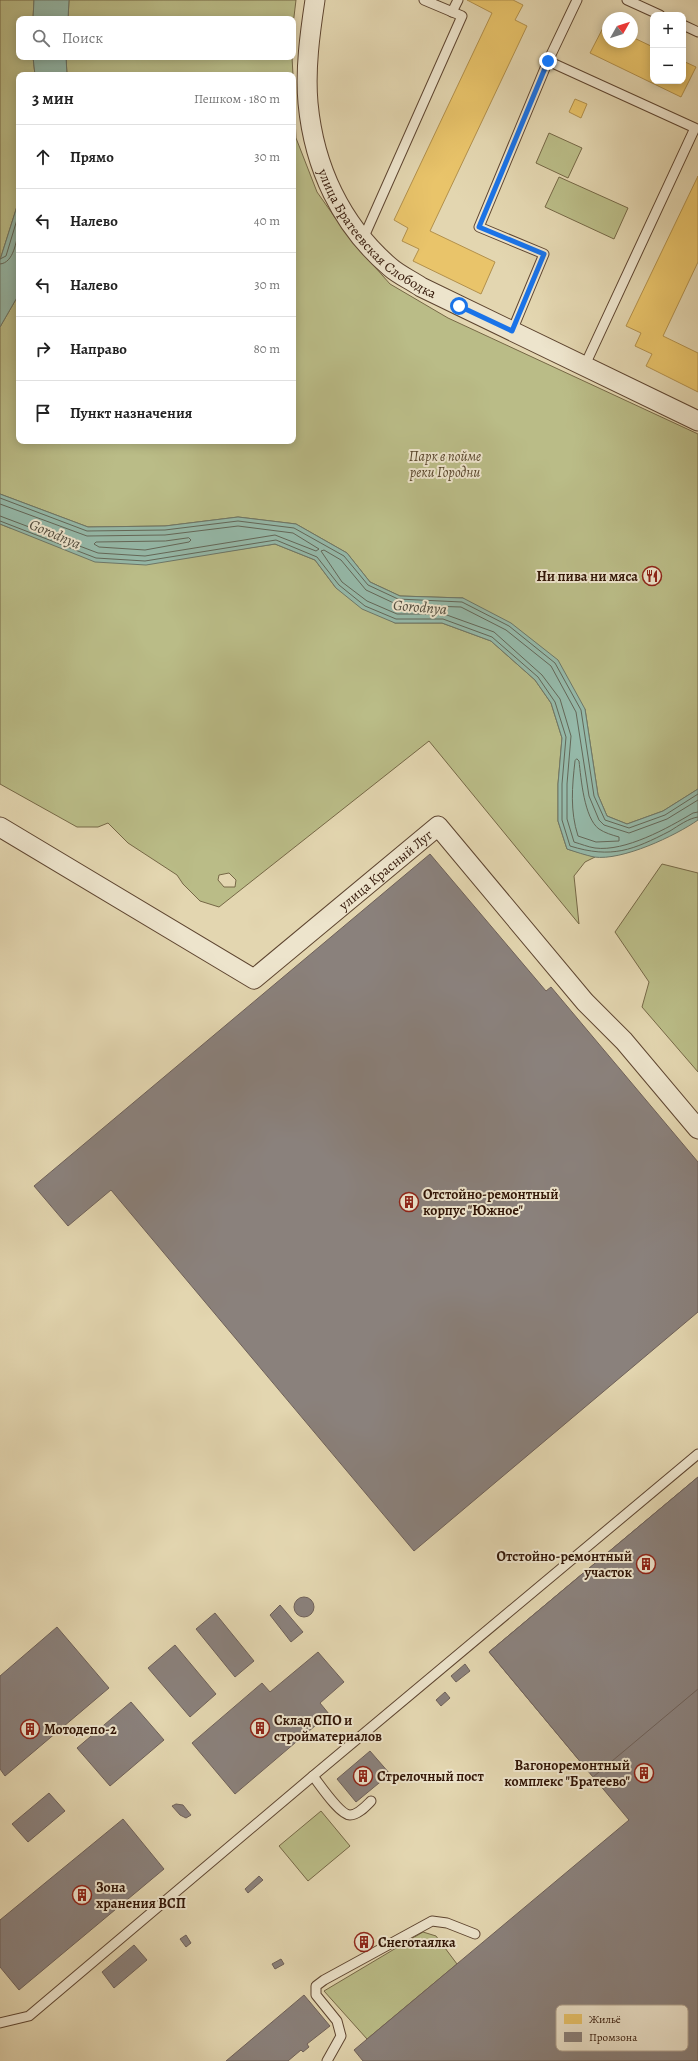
<!DOCTYPE html>
<html lang="ru">
<meta charset="utf-8">
<style>
body{margin:0;font-family:Alegreya,serif;background:#f6f6f6;color:#222}
.controls{position:absolute;right:12px;top:12px;display:grid;overflow:hidden;border-radius:8px;box-shadow:0 2px 10px #0003}
.controls button{width:36px;height:36px;display:grid;place-items:center;padding:0;border:0;border-bottom:1px solid #e0e0e0;background:#fff;color:#222;font:20px sans-serif}
.compass{position:absolute;left:602px;top:12px;width:36px;height:36px;border-radius:50%;background:#fff;box-shadow:0 2px 10px #0003;rotate:51deg}
.stop{position:absolute;width:12px;height:12px;margin:-9px;border:3px solid #1a73e8;border-radius:50%;background:#fff}
.stop.end{background:#1a73e8;border-color:#fff;box-shadow:0 1px 4px #0008}
.list{margin:0;padding:0;list-style:none}
h2{display:flex;justify-content:space-between;align-items:center;height:52px;margin:0;padding:0 16px;font-size:17px}
h2 small{font-size:13px;font-weight:400;color:#767676}
.list li{display:grid;grid-template-columns:26px 1fr auto;gap:12px;align-items:center;box-sizing:border-box;height:64px;padding:0 16px;border-top:1px solid #e0e0e0}
.list b{display:block;font-size:15px;white-space:nowrap}
.list em{font-size:13px;font-style:normal;color:#767676}
.icon{flex:none;width:22px;height:22px;fill:none;stroke:currentColor;stroke-width:2;stroke-linecap:round;stroke-linejoin:round}
.map{position:relative;flex:none;width:698px;height:2061px;overflow:hidden}
.search{position:absolute;background:#fff;box-shadow:0 2px 10px #0003;left:16px;top:16px;width:280px;height:44px;display:flex;align-items:center;gap:10px;box-sizing:border-box;padding:0 14px;border-radius:8px;color:#767676;font-size:15px}
.panel{position:absolute;background:#fff;box-shadow:0 2px 10px #0003;left:16px;top:72px;width:280px;height:372px;border-radius:8px}
.map>svg:first-child{display:block}
.green{fill:#babc87;stroke:#766846;fill-rule:evenodd}
.water{fill:#95b9a9;stroke:#6d7768}
.homes{fill:#e9c46a;stroke:#b2904c}
.industry{fill:#8a817c;stroke:#6f6159}
.lines{fill:none;stroke-linecap:round;stroke-linejoin:round}
.shore{stroke:#636758;stroke-width:1}
.service-casing{stroke:#5e4530;stroke-width:11}
.minor-casing{stroke:#5e4530;stroke-width:21}
.service{stroke:#ede4cc;stroke-width:9}
.minor{stroke:#ede4cc;stroke-width:19}
.route{stroke:#1a73e8;stroke-width:5}
.labels{text-anchor:middle;dominant-baseline:central;stroke-width:4;stroke-linejoin:round;paint-order:stroke}
.street-label{font-size:14px;fill:#311506;stroke:#ede4cc}
.park-label{font-size:14px;font-style:italic;fill:#5a472d;stroke:#ede4cc}
.poi-label{font-size:14px;font-weight:bold;fill:#311506;stroke:#ede4cc;text-anchor:start}
.water-label{font-size:15px;font-style:italic;fill:#544e3f;stroke:#ede4cc}
.key{fill:#ede4cc;stroke:#b5a691;stroke-width:1}
.key-label{font-size:11px;fill:#311506}
</style>
<div class="map">
<svg width="698" height="2061" viewBox="0 0 698 2061">
<rect width="100%" height="100%" fill="#e3d6b0"/>
<filter id="stains"><feTurbulence type="fractalNoise" baseFrequency=".005" numOctaves="4"/><feColorMatrix values="0 0 0 0 .2 0 0 0 0 .09 0 0 0 0 .02 0 0 0 .5 -.17"/></filter>
<radialGradient id="worn" r=".72"><stop offset=".6" stop-color="#630" stop-opacity="0"/><stop offset="1" stop-color="#630" stop-opacity=".3"/></radialGradient>
<g class="green">
<path d="M0 0H34L33 19H19V57H33L35 75H19V200L0 260Z"/>
<path d="M69 0H296L293 25V19H68Z"/>
<path d="M66 57H292L293 75H67Z"/>
<path d="M293 80 296 138 317 192 351 240 390 284 448 318 698 434V789L663 811 627 824 607 816 598 795 585 709 463 598 400 596 370 582 347 553 296 524 238 517 165 526 88 527 0 494V327L19 294V441H293Z"/>
<path d="M549 133 582 148 568 178 536 163Z"/>
<path d="M559 177 628 208 614 239 545 207Z"/>
<path d="M0 524 10 528 215 553 275 544 315 560 336 588 395 623H442L491 641 535 680 551 703 562 738 558 784V821L567 849 595 857 585 862 574 876 579 924 429 741 219 907 200 901 183 884 177 875 128 843 108 823 98 827H77L0 784ZM229 873 236 880 235 887H224L218 880 219 875Z"/>
<path d="M662 864 698 873V1072L642 1007 649 982 615 932Z"/>
<path d="M321 1811 350 1846 308 1881 279 1846Z"/>
<path d="M423 1932 436 1936 457 1964 367 2039 324 1991Z"/>
</g>
<g class="water">
<path d="M34 0H69L68 19H33Z"/>
<path d="M33 57H66L67 75H35Z"/>
<path d="M19 200V294L0 327V260Z"/>
<path d="M0 494 88 527 165 526 238 517 296 524 347 553 370 582 400 596 463 598 511 623 558 660 585 709 598 795 607 816 627 824 663 811 698 789V820C675 836 622 861 594 857 585 855 576 852 567 849L558 821V784L562 738 551 703 535 680 491 641 442 623H395L362 609 336 588 315 560 275 544 146 565 95 562 0 524Z"/>
</g>
<g class="homes">
<path d="M513 0 523 5 515 20 527 26 430 231 495 262 481 294 413 261 419 249 402 241 408 228 394 220 492 13 467 0Z"/>
<path d="M605 24 608 26V42H632V37L653 47V81H683V61L696 67 681 97 590 53Z"/>
<path d="M575 99 587 104 581 118 569 112Z"/>
<path d="M698 176V262L663 336 698 353V392L646 366 652 354 635 346 641 333 626 326Z"/>
</g>
<g class="industry">
<path d="M430 854 546 991 551 987 698 1162V1312L414 1551 111 1190 68 1226 34 1186Z"/>
<path d="M698 1477V2061H363L354 2050 629 1820 489 1652Z"/>
<path d="M698 1477V1689L593 1777 489 1652Z"/>
<circle cx="304" cy="1607" r="10"/>
<path d="M280 1605 303 1632 291 1642 270 1615Z"/>
<path d="M215 1613 254 1661 235 1677 196 1629Z"/>
<path d="M57 1627 109 1688 5 1776 0 1769V1676Z"/>
<path d="M175 1645 216 1694 190 1717 148 1668Z"/>
<path d="M318 1652 344 1682 320 1703 329 1714 235 1794 192 1743 262 1683 270 1692Z"/>
<path d="M465 1664 470 1671 456 1682 451 1676Z"/>
<path d="M445 1692 450 1698 441 1706 436 1700Z"/>
<path d="M131 1702 164 1740 110 1786 77 1748Z"/>
<path d="M370 1751 390 1774 356 1802 337 1779Z"/>
<path d="M49 1793 65 1811 28 1842 12 1824Z"/>
<path d="M176 1804 183 1805 191 1815 186 1818 180 1815 172 1806Z"/>
<path d="M123 1819 164 1869 19 1990 0 1967V1920Z"/>
<path d="M259 1876 263 1880 248 1893 245 1889Z"/>
<path d="M186 1935 191 1943 186 1947 180 1939Z"/>
<path d="M134 1945 147 1960 114 1988 102 1972Z"/>
<path d="M281 1959 284 1964 275 1969 272 1964Z"/>
<path d="M304 1995 330 2026 307 2044 309 2047 303 2052 301 2050 288 2061H226Z"/>
</g>
<g class="lines">
<g class="shore">
<path d="M0 259 6 256 19 213"/>
<path d="M0 264C14 263 16 241 19 230"/>
<path d="M0 498 87 531 165 530 238 521 294 528 344 556 368 585 398 599 462 602 509 626 555 663 581 710 594 796 605 820 629 828 665 815 698 794"/>
<path d="M0 504 87 536 165 535 238 526 293 533 319 549 316 551 275 535 145 556 98 553 0 516"/>
<path d="M0 521 96 558 145 561 276 540 317 557 339 585 365 606 396 619H443L492 637 538 677 555 702 566 737 562 784V820L570 846C612 859 633 850 670 831 678 826 689 818 698 817"/>
<path d="M189 538 191 540 189 542 145 550 99 547 94 544 96 542 165 541Z"/>
<path d="M577 759 579 761C581 778 584 818 599 829 605 833 612 835 619 837V841L596 842 578 836C570 811 572 787 575 761Z"/>
<path d="M698 800 667 819 629 833 604 825 599 820 589 796 576 712 551 666 506 630 461 607 398 605 366 590 341 560 324 550 321 551 342 582 367 601 397 614H444L494 632 542 675 560 699 571 736 567 784V819L574 842C581 844 588 847 595 848 625 852 668 828 693 813L698 812"/>
</g>
<defs>
<g id="service">
<path d="M627 0 660 15"/>
<path d="M452 12 458 0"/>
<path d="M683 25 698 32"/>
<path d="M548 61 695 128 585 365"/>
<path d="M363 239 462 16 424 0"/>
<path d="M512 331 544 254 479 227 548 61 577 0"/>
<path d="M371 1801C366 1806 358 1815 350 1815 340 1815 320 1785 313 1776L698 1454"/>
<path d="M0 2023 29 2016 313 1776"/>
<path d="M327 2061 341 2036 337 2021 316 1995V1986L324 1980 432 1921 447 1923 475 1934"/>
</g>
<g id="minor">
<path id="s1" d="M315 0C310 33 305 69 308 103 314 167 341 225 390 267 399 275 411 280 421 287L698 421"/>
<path id="s2" d="M0 827 254 979 438 826 585 1002 624 1041 698 1129"/>
</g>
</defs>
<use href="#service" class="service-casing"/>
<use href="#minor" class="minor-casing"/>
<use href="#service" class="service"/>
<use href="#minor" class="minor"/>
</g>
<g class="lines">
<path class="route" d="M459 306 512 331 544 254 479 227 548 61"/>
</g>
<defs>
<symbol id="restaurant-ring" viewBox="-11 -11 22 22"><circle r="9.5" fill="#ede4cc" stroke="#8f2418" stroke-width="1.5"/><path d="M-5-6h1v4h1v-4h1v4h1v-4h1v5L-1.5 .5V6h-2V.5L-5-1ZM5-6V6H3V1.5H1.5Q1.5-4 5-6Z" fill="#8f2418"/></symbol>
<symbol id="building-ring" viewBox="-11 -11 22 22"><circle r="9.5" fill="#ede4cc" stroke="#8f2418" stroke-width="1.5"/><path d="M-4-6H4V6H1V3H-1V6H-4ZM-2.5-4.3h1.7v1.8h-1.7ZM.8-4.3h1.7v1.8H.8ZM-2.5-1h1.7V.8h-1.7ZM.8-1h1.7V.8H.8Z" fill="#8f2418"/></symbol>
</defs>
<g fill-rule="evenodd">
<use href="#restaurant-ring" x="641" y="565" width="22" height="22"/>
<use href="#building-ring" x="398" y="1191" width="22" height="22"/>
<use href="#building-ring" x="635" y="1553" width="22" height="22"/>
<use href="#building-ring" x="249" y="1717" width="22" height="22"/>
<use href="#building-ring" x="19" y="1718" width="22" height="22"/>
<use href="#building-ring" x="633" y="1762" width="22" height="22"/>
<use href="#building-ring" x="352" y="1765" width="22" height="22"/>
<use href="#building-ring" x="71" y="1884" width="22" height="22"/>
<use href="#building-ring" x="353" y="1931" width="22" height="22"/>
</g>
<g class="labels">
<g class="street-label">
<text stroke="none"><textPath href="#s1" startOffset="258">улица Братеевская Слободка</textPath></text>
<text stroke="none"><textPath href="#s2" startOffset="467">улица Красный Луг</textPath></text>
</g>
<g class="park-label">
<text x="445" y="456">Парк в пойме<tspan x="445" dy="16">реки Городни</tspan></text>
</g>
<g class="poi-label">
<text x="638" y="576" text-anchor="end">Ни пива ни мяса</text>
<text x="423" y="1194">Отстойно-ремонтный<tspan x="423" dy="16">корпус "Южное"</tspan></text>
<text x="632" y="1556" text-anchor="end">Отстойно-ремонтный<tspan x="632" dy="16">участок</tspan></text>
<text x="274" y="1720">Склад СПО и<tspan x="274" dy="16">стройматериалов</tspan></text>
<text x="44" y="1729">Мотодепо-2</text>
<text x="630" y="1765" text-anchor="end">Вагоноремонтный<tspan x="630" dy="16">комплекс "Братеево"</tspan></text>
<text x="377" y="1776">Стрелочный пост</text>
<text x="96" y="1887">Зона<tspan x="96" dy="16">хранения ВСП</tspan></text>
<text x="378" y="1942">Снеготаялка</text>
</g>
<g class="water-label">
<text transform="translate(55 534) rotate(23)">Gorodnya</text>
<text transform="translate(420 607) rotate(5)">Gorodnya</text>
</g>
</g>
<rect x="556" y="2005" width="132" height="46" rx="6" class="key"/>
<rect x="564" y="2014" width="18" height="10" fill="#e9c46a"/>
<rect x="564" y="2032" width="18" height="10" fill="#8a817c"/>
<g class="key-label">
<text x="589" y="2023">Жильё</text>
<text x="589" y="2041">Промзона</text>
</g>
<rect width="100%" height="100%" filter="url(#stains)"/>
<rect width="100%" height="100%" fill="url(#worn)"/>
</svg>
<div class="controls">
<button>+</button>
<button>−</button>
</div>
<svg class="compass" viewBox="-18 -18 36 36"><path d="M0-13l5 13h-10z" fill="#e53935"/><path d="M0 13l5-13h-10z" fill="#767676"/></svg>
<div class="stop" style="left:459px;top:306px"></div>
<div class="stop end" style="left:548px;top:61px"></div>
<div class="search"><svg class="icon" aria-label="search" viewBox="0 0 24 24"><circle cx="10" cy="10" r="6"/><path d="M15 15l6 6"/></svg>Поиск</div>
<section class="panel">
<h2>3 мин<small>Пешком · 180 m</small></h2>
<ul class="list">
<li><svg class="icon" aria-label="ahead" viewBox="0 0 24 24"><path d="M12 20V5M6 11l6-6 6 6"/></svg><div><b>Прямо</b></div><em>30 m</em></li>
<li><svg class="icon" aria-label="left" viewBox="0 0 24 24"><path d="M17 20v-9H6M10 6l-5 5 5 5"/></svg><div><b>Налево</b></div><em>40 m</em></li>
<li><svg class="icon" aria-label="left" viewBox="0 0 24 24"><path d="M17 20v-9H6M10 6l-5 5 5 5"/></svg><div><b>Налево</b></div><em>30 m</em></li>
<li><svg class="icon" aria-label="right" viewBox="0 0 24 24"><path d="M7 20v-9h11M14 6l5 5-5 5"/></svg><div><b>Направо</b></div><em>80 m</em></li>
<li><svg class="icon" aria-label="arrive" viewBox="0 0 24 24"><path d="M6 21V4h12l-3 4 3 4H6"/></svg><div><b>Пункт назначения</b></div></li>
</ul>
</section>
</div>
